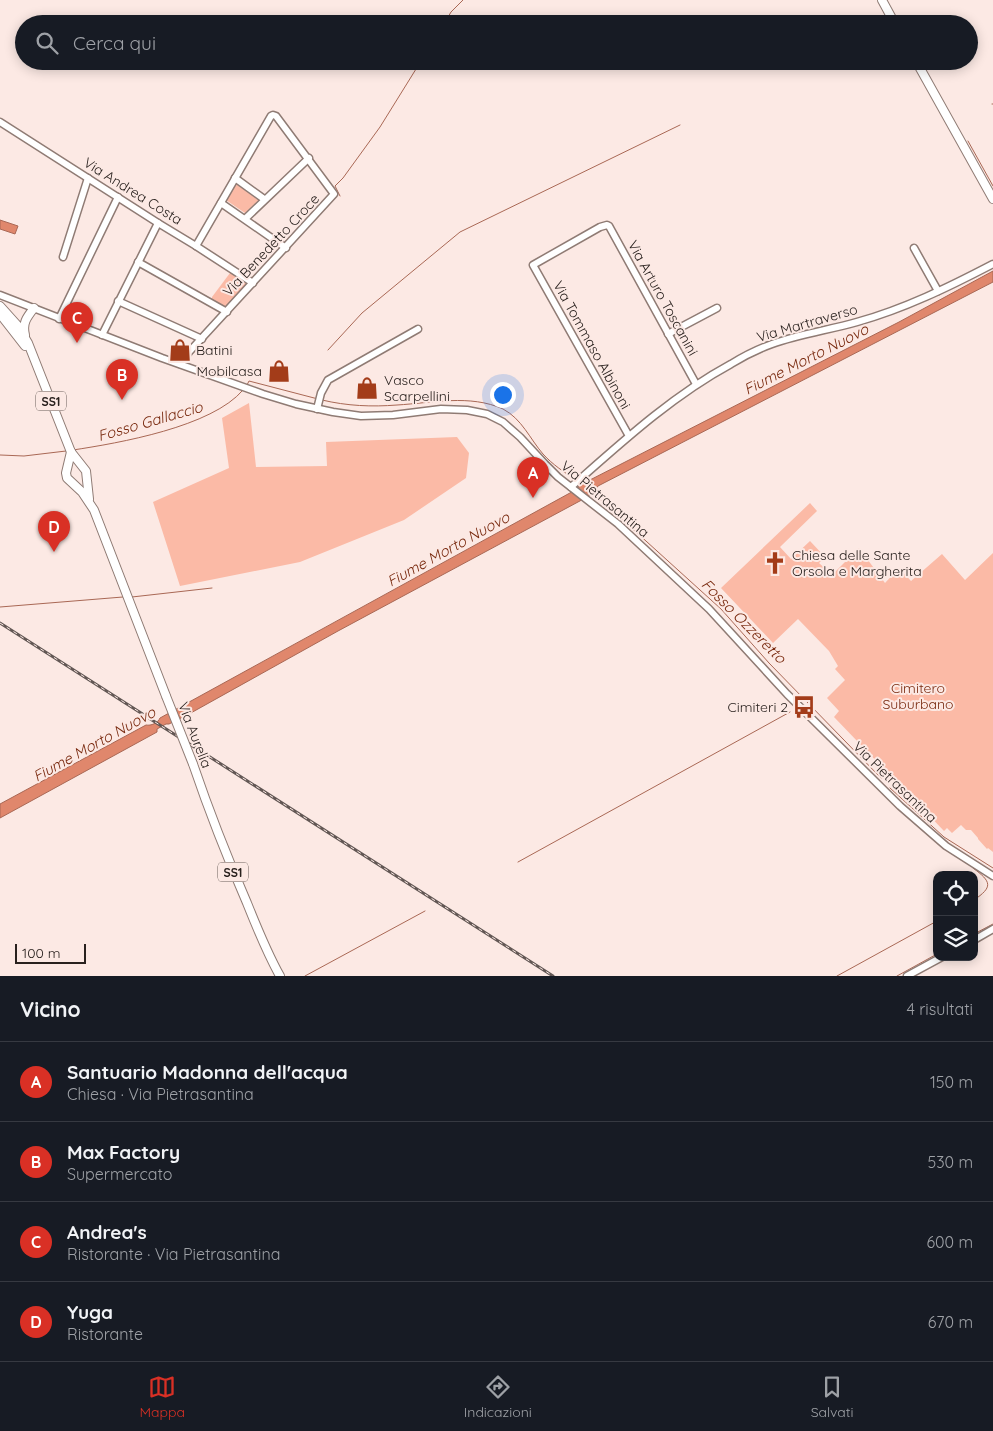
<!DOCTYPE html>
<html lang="it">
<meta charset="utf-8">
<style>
body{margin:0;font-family:Quicksand,sans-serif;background:#242831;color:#f1f3f6}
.controls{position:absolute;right:15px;bottom:15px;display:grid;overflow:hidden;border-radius:10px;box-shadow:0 2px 12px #0003}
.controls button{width:45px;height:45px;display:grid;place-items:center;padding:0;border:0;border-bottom:1px solid #363941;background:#171b24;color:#f1f3f6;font:25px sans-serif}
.scale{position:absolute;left:15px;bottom:12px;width:71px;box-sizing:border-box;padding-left:5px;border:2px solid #29211e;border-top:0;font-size:14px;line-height:18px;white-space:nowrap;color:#29211e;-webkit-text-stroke:4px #fce9e4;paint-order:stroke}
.you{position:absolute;left:502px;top:394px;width:18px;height:18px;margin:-12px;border:4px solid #fff;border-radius:50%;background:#1a73e8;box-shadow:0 0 0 8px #1a73e833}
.badge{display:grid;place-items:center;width:32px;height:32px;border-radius:50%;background:#d93025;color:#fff;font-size:16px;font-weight:700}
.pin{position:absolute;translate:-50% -41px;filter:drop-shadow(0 1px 2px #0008)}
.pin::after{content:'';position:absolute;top:26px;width:18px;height:15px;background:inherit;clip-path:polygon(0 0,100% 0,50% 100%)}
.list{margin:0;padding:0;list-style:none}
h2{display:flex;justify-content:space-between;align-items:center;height:65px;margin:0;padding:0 20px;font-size:21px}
h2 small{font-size:16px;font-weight:400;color:#9ea1a6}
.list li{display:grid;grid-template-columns:32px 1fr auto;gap:15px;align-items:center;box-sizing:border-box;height:80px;padding:0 20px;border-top:1px solid #363941}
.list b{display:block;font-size:19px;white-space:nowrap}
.list p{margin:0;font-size:16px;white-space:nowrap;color:#9ea1a6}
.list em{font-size:16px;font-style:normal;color:#9ea1a6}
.icon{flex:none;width:28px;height:28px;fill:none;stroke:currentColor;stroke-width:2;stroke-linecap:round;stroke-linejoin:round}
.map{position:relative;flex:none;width:993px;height:976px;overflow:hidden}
.search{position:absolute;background:#171b24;box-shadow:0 2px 12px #0003;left:15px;right:15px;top:15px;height:55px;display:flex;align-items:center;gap:12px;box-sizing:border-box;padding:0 18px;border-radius:28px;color:#9ea1a6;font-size:19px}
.sheet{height:385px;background:#171b24}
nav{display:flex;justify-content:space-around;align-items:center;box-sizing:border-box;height:70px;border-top:1px solid #363941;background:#171b24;font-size:14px;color:#9ea1a6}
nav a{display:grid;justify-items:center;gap:2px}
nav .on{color:#d93025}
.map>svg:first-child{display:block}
.green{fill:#fbbaa6}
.water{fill:#e0876c;stroke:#a96855}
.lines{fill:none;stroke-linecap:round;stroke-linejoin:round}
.stream{stroke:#a96855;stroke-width:1}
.minor-casing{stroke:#8f7b74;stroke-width:9}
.major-casing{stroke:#8f7b74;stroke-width:10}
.minor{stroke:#fff;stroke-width:6}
.major{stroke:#fff;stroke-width:8}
.rail-casing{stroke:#625754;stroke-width:3}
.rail{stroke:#fce9e4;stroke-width:1;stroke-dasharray:4;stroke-linecap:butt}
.major-bridge-casing{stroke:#8f7b74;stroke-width:10;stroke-linecap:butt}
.major-bridge{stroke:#fff;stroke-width:8}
.labels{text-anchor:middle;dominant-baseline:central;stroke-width:4;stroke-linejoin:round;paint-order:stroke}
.shield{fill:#fce9e4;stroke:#685d59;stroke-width:1}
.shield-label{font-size:12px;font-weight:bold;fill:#29211e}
.street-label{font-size:14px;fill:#29211e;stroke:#fce9e4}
.poi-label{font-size:14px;fill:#29211e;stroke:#fce9e4;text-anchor:start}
.park-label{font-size:14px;fill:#79290e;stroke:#fce9e4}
.water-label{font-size:15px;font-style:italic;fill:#78280d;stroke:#fce9e4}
</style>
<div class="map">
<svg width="993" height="976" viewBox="0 0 993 976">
<rect width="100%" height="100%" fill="#fce9e4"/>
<g class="green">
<path d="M236 184 259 200 245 213 226 200Z"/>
<path d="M230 273H232L248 283V284L226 307 212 299V297Z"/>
<path d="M249 403 256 467 327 466 326 442 457 437 469 453 466 478 404 520 300 562 180 586 153 502 229 468 222 418Z"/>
<path d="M810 503 817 511 780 547 791 559 810 541 825 557 819 563 832 575 859 548 885 583 899 568 911 581 942 554 965 580 993 553V852L988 848 987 849 978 839V838L971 830H966L961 825 952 833 947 828 944 831 900 785 898 786 882 770 883 768 834 717 839 711 827 698 845 680 835 669 838 666 829 651 798 619 773 643 721 588Z"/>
</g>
<g class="water">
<path d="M0 220 18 226 15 234 0 229Z"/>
<path d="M993 271V282L598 486 591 495 338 631 189 714 169 724H166L157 729V732L0 818V804L146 725C151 726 158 723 160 718L579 488 578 486 586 482 899 322Z"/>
</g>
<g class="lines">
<g class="stream">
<path d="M444 24 451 12 463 0"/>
<path d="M992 104H993"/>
<path d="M968 141 993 186"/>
<path d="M340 196 335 186 343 178 380 127 421 61"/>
<path d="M328 350 362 313 460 232 680 125"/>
<path d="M247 385 249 381 318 399"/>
<path d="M322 400C347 406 372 407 397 405 432 403 470 394 503 409 522 419 530 439 543 454 553 465 564 472 576 480"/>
<path d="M73 450C119 443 212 427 243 390"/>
<path d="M0 455 24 456 66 451"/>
<path d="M593 493 721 609 769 663 881 778"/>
<path d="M132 597 212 588"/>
<path d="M0 607 123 597"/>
<path d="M890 788 944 837 993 868"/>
<path d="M518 862 790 712"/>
<path d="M973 868C992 882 993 887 974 900"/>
<path d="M974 934 993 924"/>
<path d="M305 976 425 911"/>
<path d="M837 976 937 921"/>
<path d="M897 976 937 954"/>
</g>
<defs>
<g id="minor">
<path d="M0 122 158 223 196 246 253 283"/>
<path d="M235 178 264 199"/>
<path d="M221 203 286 248"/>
<path d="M245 219 309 158"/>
<path d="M914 248 938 291"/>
<path d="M63 257 88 178"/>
<path d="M138 262 227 312"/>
<path d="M0 295 162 358 263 394 296 404 333 412 361 416 393 415 441 409 467 410 487 414 503 422 520 437 545 464 558 477 618 524 709 609 787 694 900 806 946 846 993 876"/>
<path d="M118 301 202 339"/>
<path d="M59 319 118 197"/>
<path d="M668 334 717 308"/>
<path d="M102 335 158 223"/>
<path d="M180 364 189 352 334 194 276 116 273 115 271 116 196 246"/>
<path d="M317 409 321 393 328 380 418 329"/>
<path d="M629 436 533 265 600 227 607 225 609 226 696 384"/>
<path d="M571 487C622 442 672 396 731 364 744 356 758 349 772 344 799 334 829 330 857 322 904 309 949 287 993 264"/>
<path d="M974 940 993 929"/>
<path d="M907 976 942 957"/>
</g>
<g id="major">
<path d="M882 0 895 24"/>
<path d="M916 61 993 199"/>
<path d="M0 306 18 326 28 343 71 452 86 471 89 499"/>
<path d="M0 314 25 346"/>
<path d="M25 335C22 323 27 317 34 308"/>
<path d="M71 452 66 473 67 478 82 492 94 510 166 696"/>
<path d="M193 764C209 811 227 857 247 903 257 928 267 953 280 976"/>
</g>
</defs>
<use href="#minor" class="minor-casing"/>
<use href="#major" class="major-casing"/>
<use href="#minor" class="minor"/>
<use href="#major" class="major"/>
<defs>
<path id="rail" d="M0 623 553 976"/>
</defs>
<use href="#rail" class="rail-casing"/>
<use href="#rail" class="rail"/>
<defs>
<path id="major-bridge" d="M166 696 193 764"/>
</defs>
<use href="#major-bridge" class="major-bridge-casing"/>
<use href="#major-bridge" class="major-bridge"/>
</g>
<defs>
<symbol id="shop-bare" viewBox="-9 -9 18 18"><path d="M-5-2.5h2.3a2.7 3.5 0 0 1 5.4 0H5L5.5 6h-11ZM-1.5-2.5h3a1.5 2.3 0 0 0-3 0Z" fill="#a33c19" stroke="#fce9e4" stroke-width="2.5" paint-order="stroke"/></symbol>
<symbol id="church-bare" viewBox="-9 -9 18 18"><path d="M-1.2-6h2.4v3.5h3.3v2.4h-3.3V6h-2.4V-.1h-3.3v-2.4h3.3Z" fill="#a33c19" stroke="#fce9e4" stroke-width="2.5" paint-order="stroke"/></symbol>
<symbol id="bus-bare" viewBox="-9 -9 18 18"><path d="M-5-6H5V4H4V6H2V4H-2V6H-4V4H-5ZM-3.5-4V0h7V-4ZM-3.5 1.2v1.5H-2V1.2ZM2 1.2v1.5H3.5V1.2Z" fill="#a33c19" stroke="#fce9e4" stroke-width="2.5" paint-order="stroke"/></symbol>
</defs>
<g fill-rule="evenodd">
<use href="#shop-bare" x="164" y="334" width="32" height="32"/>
<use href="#shop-bare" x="263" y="355" width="32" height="32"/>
<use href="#shop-bare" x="351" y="372" width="32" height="32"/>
<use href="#church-bare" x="759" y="547" width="32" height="32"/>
<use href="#bus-bare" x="788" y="691" width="32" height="32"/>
</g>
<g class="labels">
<g class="shield">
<rect x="36" y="391.5" width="30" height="19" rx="4"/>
<rect x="218" y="862.5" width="30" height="19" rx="4"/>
</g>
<g class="shield-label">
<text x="51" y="401">SS1</text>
<text x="233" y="872">SS1</text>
</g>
<g class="street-label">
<text transform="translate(133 191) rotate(32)">Via Andrea Costa</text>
<text transform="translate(271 245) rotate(-47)">Via Benedetto Croce</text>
<text transform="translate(663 298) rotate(61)">Via Arturo Toscanini</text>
<text transform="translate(807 323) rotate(-16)">Via Martraverso</text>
<text transform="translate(592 345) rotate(61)">Via Tommaso Albinoni</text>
<text transform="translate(605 499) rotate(40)">Via Pietrasantina</text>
<text transform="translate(195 735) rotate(69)">Via Aurelia</text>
<text transform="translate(895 782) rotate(44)">Via Pietrasantina</text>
</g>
<g class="poi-label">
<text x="196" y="350">Batini</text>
<text x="262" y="371" text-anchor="end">Mobilcasa</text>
<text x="384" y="380">Vasco<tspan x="384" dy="16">Scarpellini</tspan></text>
<text x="792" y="555">Chiesa delle Sante<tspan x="792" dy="16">Orsola e Margherita</tspan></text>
<text x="788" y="707" text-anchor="end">Cimiteri 2</text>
</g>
<g class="park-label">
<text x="918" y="688">Cimitero<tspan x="918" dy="16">Suburbano</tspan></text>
</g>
<g class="water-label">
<text transform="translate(806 359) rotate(-27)">Fiume Morto Nuovo</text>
<text transform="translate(150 421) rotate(-16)">Fosso Gallaccio</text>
<text transform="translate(448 549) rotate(-29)">Fiume Morto Nuovo</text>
<text transform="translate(744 621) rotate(45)">Fosso Ozzeretto</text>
<text transform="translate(94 744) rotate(-29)">Fiume Morto Nuovo</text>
</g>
</g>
</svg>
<div class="controls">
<button><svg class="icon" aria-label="locate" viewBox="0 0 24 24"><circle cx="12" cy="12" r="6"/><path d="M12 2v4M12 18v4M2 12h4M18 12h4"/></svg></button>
<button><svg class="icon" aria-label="layers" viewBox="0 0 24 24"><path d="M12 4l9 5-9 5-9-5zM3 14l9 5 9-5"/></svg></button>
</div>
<div class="scale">100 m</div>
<div class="you"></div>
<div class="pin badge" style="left:533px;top:498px">A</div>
<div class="pin badge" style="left:122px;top:400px">B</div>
<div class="pin badge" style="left:77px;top:343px">C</div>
<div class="pin badge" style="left:54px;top:552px">D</div>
<div class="search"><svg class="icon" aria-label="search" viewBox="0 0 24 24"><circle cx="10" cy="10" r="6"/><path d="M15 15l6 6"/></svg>Cerca qui</div>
</div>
<section class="sheet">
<h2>Vicino<small>4 risultati</small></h2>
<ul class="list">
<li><span class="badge">A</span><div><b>Santuario Madonna dell'acqua</b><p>Chiesa · Via Pietrasantina</p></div><em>150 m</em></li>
<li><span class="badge">B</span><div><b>Max Factory</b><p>Supermercato</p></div><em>530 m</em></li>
<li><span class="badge">C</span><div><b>Andrea's</b><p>Ristorante · Via Pietrasantina</p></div><em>600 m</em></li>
<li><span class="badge">D</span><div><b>Yuga</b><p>Ristorante</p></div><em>670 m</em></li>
</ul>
</section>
<nav>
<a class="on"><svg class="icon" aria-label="map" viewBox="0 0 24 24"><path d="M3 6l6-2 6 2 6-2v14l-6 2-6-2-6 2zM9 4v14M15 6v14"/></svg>Mappa</a>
<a><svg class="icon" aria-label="directions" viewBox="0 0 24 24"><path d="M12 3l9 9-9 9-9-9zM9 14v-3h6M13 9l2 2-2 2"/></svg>Indicazioni</a>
<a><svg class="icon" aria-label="saved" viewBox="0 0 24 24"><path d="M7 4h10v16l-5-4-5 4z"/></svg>Salvati</a>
</nav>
